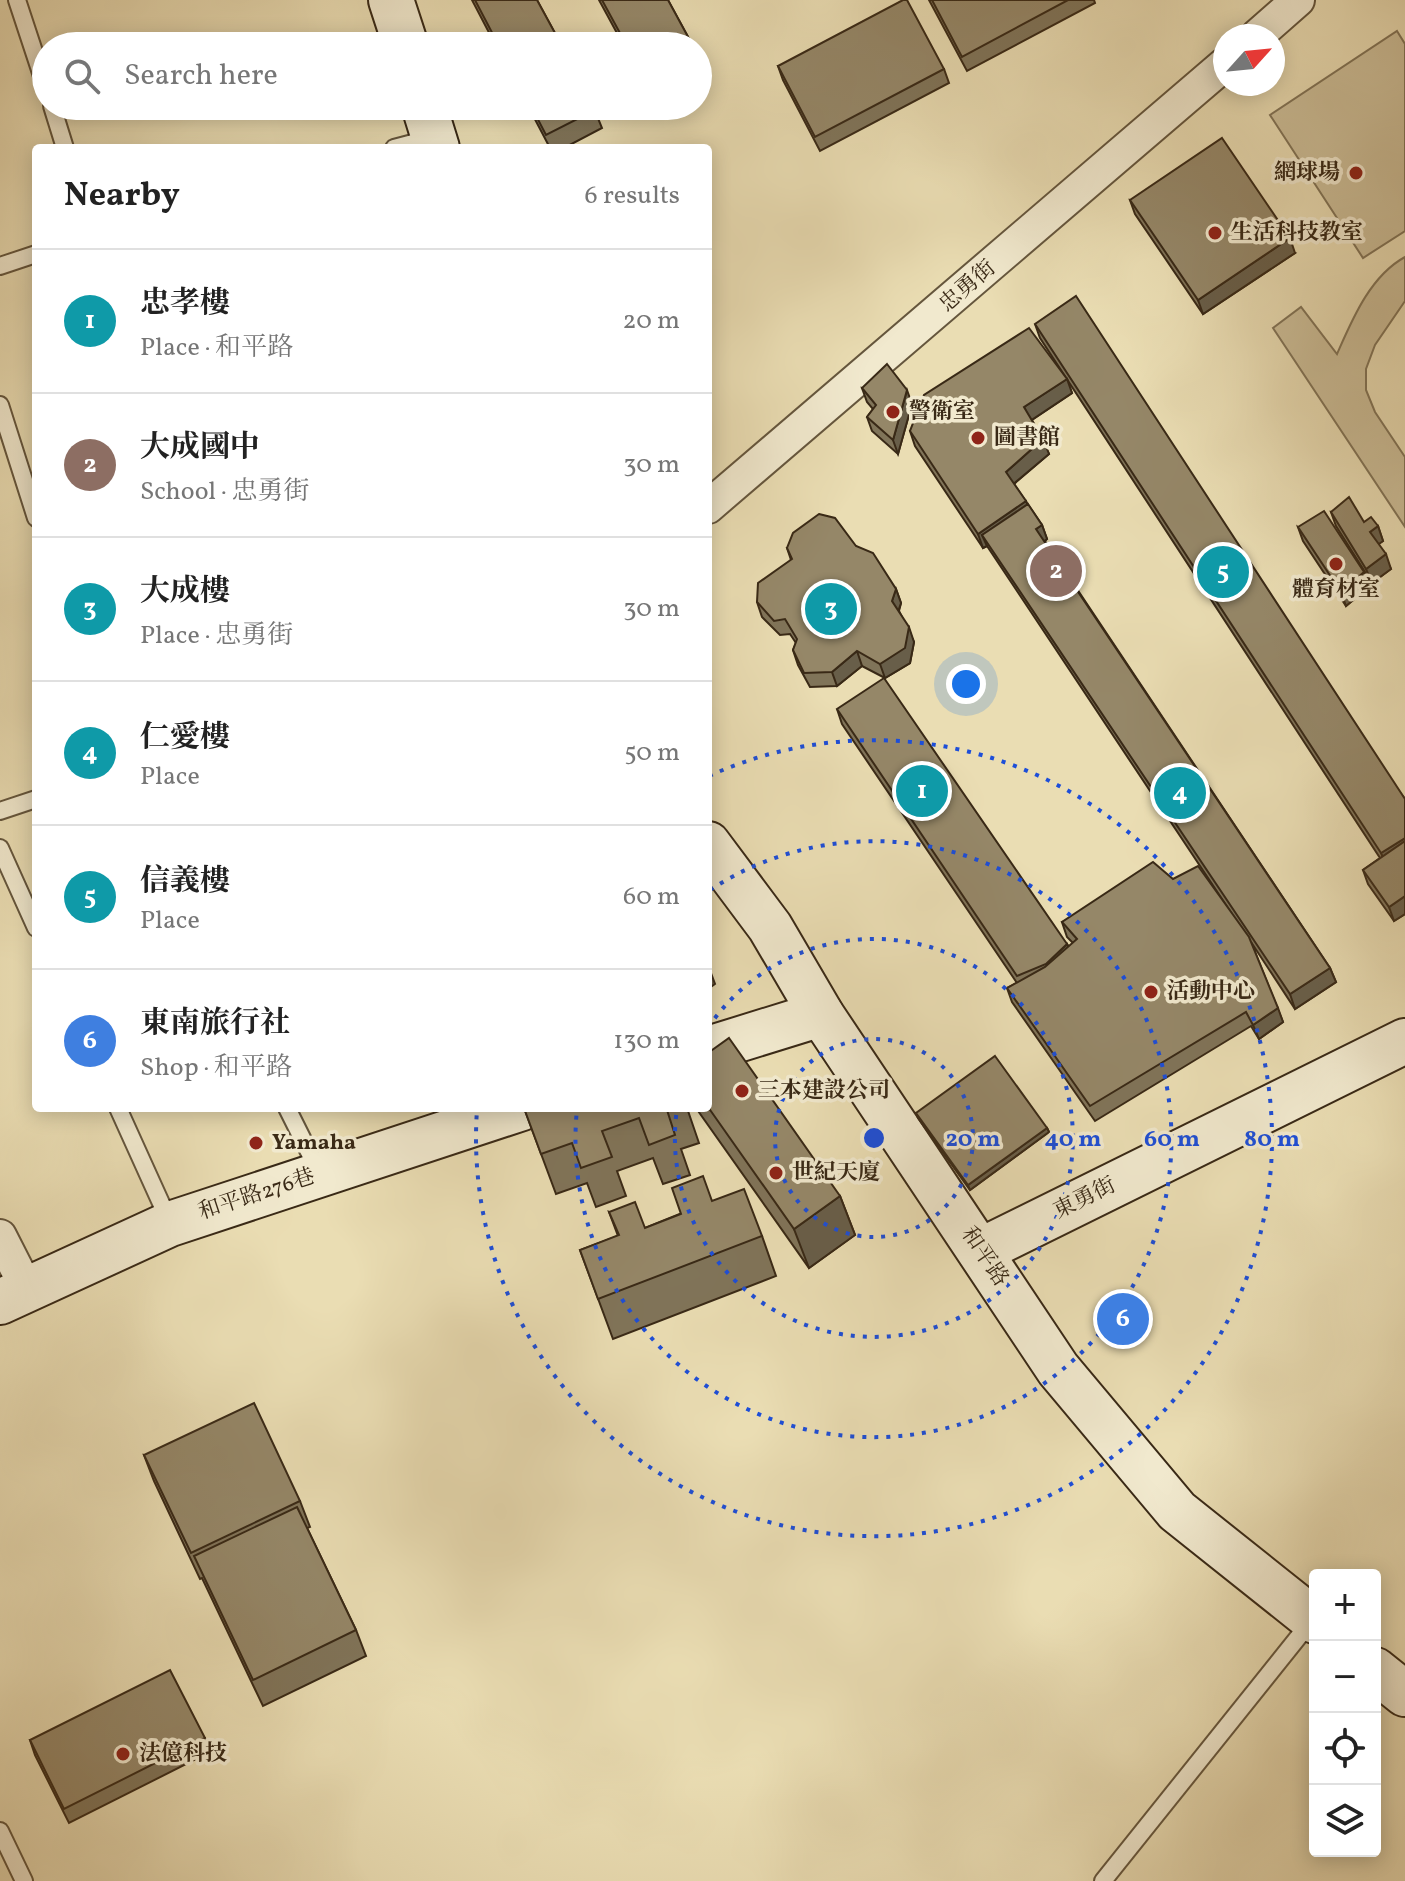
<!DOCTYPE html>
<meta charset="utf-8">
<style>
body{margin:0;font-family:Vollkorn,"Noto Serif TC",serif;background:#f2f2f2;color:#222}
.controls{position:absolute;right:24px;bottom:24px;display:grid;overflow:hidden;border-radius:8px;box-shadow:0 4px 20px #0003}
.controls button{width:72px;height:72px;display:grid;place-items:center;padding:0;border:0;border-bottom:2px solid #e0e0e0;background:#fff;color:#222;font:40px sans-serif}
.compass{position:absolute;left:1213px;top:24px;width:72px;height:72px;border-radius:50%;background:#fff;box-shadow:0 4px 20px #0003;rotate:63deg}
.you{position:absolute;left:966px;top:684px;width:28px;height:28px;margin:-20px;border:6px solid #fff;border-radius:50%;background:#1a73e8;box-shadow:0 0 0 12px #1a73e833}
.badge{display:grid;place-items:center;width:52px;height:52px;border-radius:50%;background:#1a73e8;color:#fff;font-size:26px;font-weight:700}
.pin{position:absolute;translate:-50% -50%;border:4px solid #fff;box-shadow:0 2px 8px #0006}
.list{margin:0;padding:0;list-style:none}
h2{display:flex;justify-content:space-between;align-items:center;height:104px;margin:0;padding:0 32px;font-size:34px}
h2 small{font-size:26px;font-weight:400;color:#767676}
.list li{display:grid;grid-template-columns:52px 1fr auto;gap:24px;align-items:center;box-sizing:border-box;height:144px;padding:0 32px;border-top:2px solid #e0e0e0}
.list b{display:block;font-size:30px;white-space:nowrap}
.list p{margin:0;font-size:26px;white-space:nowrap;color:#767676}
.list em{font-size:26px;font-style:normal;color:#767676}
.icon{flex:none;width:44px;height:44px;fill:none;stroke:currentColor;stroke-width:2;stroke-linecap:round;stroke-linejoin:round}
.map{position:relative;flex:none;width:1405px;height:1881px;overflow:hidden}
.search{position:absolute;background:#fff;box-shadow:0 4px 20px #0003;left:32px;top:32px;width:680px;height:88px;display:flex;align-items:center;gap:20px;box-sizing:border-box;padding:0 28px;border-radius:44px;color:#767676;font-size:30px}
.panel{position:absolute;background:#fff;box-shadow:0 4px 20px #0003;left:32px;top:144px;width:680px;height:968px;border-radius:8px}
.map>svg:first-child{display:block}
.green{fill:#ccbe98;stroke:#827457;stroke-width:2}
.lines{fill:none;stroke-linecap:round;stroke-linejoin:round}
.lane-casing{stroke:#65563d;stroke-width:20}
.street-casing{stroke:#65563d;stroke-width:36}
.secondary-casing{stroke:#392916;stroke-width:48}
.lane{stroke:#f1e9ce;stroke-width:16}
.street{stroke:#f1e9ce;stroke-width:32}
.secondary{stroke:#f1e9ce;stroke-width:44}
.wall{fill:#807459;stroke:#392916;stroke-width:2}
.shaded-wall{fill:#685e49;stroke:#392916;stroke-width:2}
.building{fill:#958768;stroke:#392916;stroke-width:2}
.ring{fill:none;stroke:#1d4ed8;stroke-width:4;stroke-dasharray:4 8}
.poi-dot{fill:#8f2418;stroke:#f1e9ce;stroke-width:3}
.labels{text-anchor:middle;dominant-baseline:central;stroke-width:7;stroke-linejoin:round;paint-order:stroke}
.poi-label{font-size:22px;font-weight:bold;fill:#392916;stroke:#f1e9ce;text-anchor:start}
.street-label{font-size:22px;fill:#392916;stroke:#f1e9ce}
.centre{fill:#1d4ed8;stroke:#f1e9ce;stroke-width:4}
.ring-label{font-size:24px;text-anchor:middle;font-weight:bold;fill:#1d4ed8;stroke:#f1e9ce;stroke-width:7;stroke-linejoin:round;paint-order:stroke}
</style>
<div class="map">
<svg width="1405" height="1881" viewBox="0 0 1405 1881">
<rect width="100%" height="100%" fill="#eaddb3"/>
<filter id="stains"><feTurbulence type="fractalNoise" baseFrequency=".0025" numOctaves="4"/><feColorMatrix values="0 0 0 0 .2 0 0 0 0 .09 0 0 0 0 .02 0 0 0 .5 -.17"/></filter>
<radialGradient id="worn" r=".72"><stop offset=".6" stop-color="#630" stop-opacity="0"/><stop offset="1" stop-color="#630" stop-opacity=".3"/></radialGradient>
<g class="green">
<path d="M1397 31 1405 44V231L1363 258 1270 115Z"/>
<path d="M1405 257V301L1375 345 1366 369V390L1375 412 1405 457V527L1273 328 1301 307 1337 354C1352 320 1370 276 1405 257Z"/>
</g>
<g class="lines">
<defs>
<g id="lane">
<path d="M17 0 46 88"/>
<path d="M52 106 65 148"/>
<path d="M394 148 432 138"/>
<path d="M0 266 36 254"/>
<path d="M0 405 36 518"/>
<path d="M0 811 36 799"/>
<path d="M0 848 36 928"/>
<path d="M118 1108 170 1223"/>
<path d="M287 1108 320 1174"/>
<path d="M0 1831 24 1881"/>
<path d="M1103 1881 1312 1620"/>
</g>
<g id="street">
<path d="M1257 36 1298 0"/>
<path d="M708 507 1225 64"/>
<path d="M0 1236 27 1289"/>
</g>
<g id="secondary">
<path d="M391 0 406 46"/>
<path d="M424 106 437 148"/>
<path d="M708 844 770 927 821 1014 1058 1369 1177 1511 1315 1621"/>
<path d="M708 1049 821 1014"/>
<path d="M980 1251 1405 1041"/>
<path d="M0 1302 170 1224 522 1108"/>
<path d="M1375 1670 1405 1694"/>
</g>
</defs>
<use href="#lane" class="lane-casing"/>
<use href="#street" class="street-casing"/>
<use href="#secondary" class="secondary-casing"/>
<use href="#lane" class="lane"/>
<use href="#street" class="street"/>
<use href="#secondary" class="secondary"/>
</g>
<g class="wall">
<path d="M472 0H537L562 46H496Z"/>
<path d="M599 0H668L693 46H624Z"/>
<path d="M929 0H1094L1095 3 967 71Z"/>
<path d="M698 56 704 72 698 75Z"/>
<path d="M778 66 944 69 949 83 820 151 783 80Z"/>
<path d="M528 106H593L602 128 564 148H550Z"/>
<path d="M1130 200 1295 253 1203 314 1135 214Z"/>
<path d="M1035 324 1405 799V914L1394 921 1368 884 1363 870 1380 858 1040 338Z"/>
<path d="M1067 379 1072 393 1032 420 1049 454 1014 484 1042 525 1047 539 1045 541 1330 968 1336 982 1295 1009 1251 942 1283 1022 1259 1039 1251 1026 1095 1121 1012 1002 1007 988 1017 983 842 724 837 709 1067 944 1069 947 1073 943 1067 937 1062 922 1173 879 1232 914 987 546 983 548 915 446 910 431Z"/>
<path d="M862 388 912 404 898 454 872 431 867 417 873 409 867 402Z"/>
<path d="M1331 512 1378 526 1383 541 1378 544 1391 569 1372 583 1336 526Z"/>
<path d="M1298 527 1364 572 1370 586 1346 606 1303 541Z"/>
<path d="M856 546 896 589 901 603 899 611 914 642 910 663 885 678 862 666 837 686 810 687 798 665 793 650 796 643 790 634 780 635 762 617 757 602 791 560 787 548Z"/>
<path d="M524 1108H687L699 1143 681 1149 690 1175 663 1184 653 1158 617 1171 626 1196 596 1207 587 1183 556 1194Z"/>
<path d="M696 1108H708L840 1196 855 1235 809 1268Z"/>
<path d="M916 1113 1047 1128 1049 1132 970 1190 918 1118Z"/>
<path d="M712 1201 762 1236 776 1276 613 1339 580 1250 618 1236 609 1212 645 1228Z"/>
<path d="M144 1455 300 1501 310 1527 307 1528 356 1630 366 1656 263 1706 202 1578 200 1579 154 1481Z"/>
<path d="M205 1738 210 1752 69 1823 35 1755 30 1740Z"/>
</g>
<g class="shaded-wall">
<path d="M1290 238 1295 253 1203 314 1198 300Z"/>
<path d="M1067 379 1072 393 1030 421 1024 407Z"/>
<path d="M907 390 912 404 898 454 893 440Z"/>
<path d="M1043 439 1049 454 1011 486 1006 472Z"/>
<path d="M1026 501 1031 515 982 535 987 546 983 548 978 534Z"/>
<path d="M1042 525 1047 539 1042 543 1036 529Z"/>
<path d="M1378 526 1383 541 1375 547 1370 532Z"/>
<path d="M1386 554 1391 569 1372 583 1366 569Z"/>
<path d="M1364 572 1370 586 1346 606 1341 592Z"/>
<path d="M896 589 901 603 897 615 892 601Z"/>
<path d="M909 627 914 642 910 663 885 678 880 664Z"/>
<path d="M857 651 862 666 837 686 832 672Z"/>
<path d="M1405 838V855L1387 867 1381 853Z"/>
<path d="M1405 896V914L1394 921 1389 907Z"/>
<path d="M1067 944 1073 958 1051 978 1046 964Z"/>
<path d="M708 965 715 984 708 989Z"/>
<path d="M1330 968 1336 982 1295 1009 1290 994Z"/>
<path d="M1278 1008 1283 1022 1259 1039 1253 1025Z"/>
<path d="M1047 1128 1049 1132 970 1190 968 1185Z"/>
<path d="M840 1196 855 1235 809 1268 794 1229Z"/>
</g>
<g class="building">
<path d="M475 0H537L562 46H499Z"/>
<path d="M602 0H668L693 46H627Z"/>
<path d="M903 0H907L944 69 815 137 778 66Z"/>
<path d="M932 0H1068L962 57Z"/>
<path d="M531 106H593L595 110 546 135Z"/>
<path d="M1222 138 1290 238 1198 300 1130 200Z"/>
<path d="M1076 296 1405 799V838L1381 853 1035 324Z"/>
<path d="M1029 328 1067 379 1024 407 1043 439 1006 472 1026 501 978 534 910 431 924 395Z"/>
<path d="M887 364 907 390 893 440 867 417 876 405 862 388Z"/>
<path d="M1349 497 1364 522 1371 517 1378 526 1370 532 1386 554 1366 569 1331 512Z"/>
<path d="M1028 504 1042 525 1036 529 1330 968 1290 994 982 535Z"/>
<path d="M1324 511 1364 572 1341 592 1298 527Z"/>
<path d="M819 514 835 518 856 546 873 553 896 589 892 601 909 627 905 648 880 664 857 651 832 672 804 673 793 650 797 639 785 619 774 621 757 602 758 583 792 559 787 548 793 533Z"/>
<path d="M884 678 1067 944 1046 964 1017 976 837 709Z"/>
<path d="M1405 841V896L1389 907 1363 870Z"/>
<path d="M1153 862 1173 879 1198 866 1249 937 1278 1008 1253 1025 1246 1012 1090 1106 1007 988 1045 967 1077 939 1062 922Z"/>
<path d="M729 1038 840 1196 794 1229 708 1107V1053Z"/>
<path d="M995 1056 1047 1128 968 1185 916 1113Z"/>
<path d="M524 1108H671L667 1110 675 1135 649 1145 639 1118 602 1131 612 1157 581 1168 572 1143 541 1154Z"/>
<path d="M703 1176 712 1201 744 1189 762 1236 598 1299 580 1250 619 1235 609 1212 635 1202 645 1228 681 1214 672 1188Z"/>
<path d="M254 1403 300 1501 191 1553 144 1455Z"/>
<path d="M297 1507 356 1630 253 1680 194 1556Z"/>
<path d="M170 1670 205 1738 64 1809 30 1740Z"/>
</g>
<g class="ring">
<circle cx="874" cy="1138" r="99"/>
<path d="M708 1028A199 199 0 1 1 677 1109"/>
<path d="M710 890A298 298 0 1 1 577 1109"/>
<path d="M709 776A398 398 0 1 1 477 1110"/>
</g>
<g class="poi-dot">
<circle cx="1356" cy="173" r="8"/>
<circle cx="1215" cy="233" r="8"/>
<circle cx="893" cy="412" r="8"/>
<circle cx="978" cy="438" r="8"/>
<circle cx="1336" cy="564" r="8"/>
<circle cx="1151" cy="992" r="8"/>
<circle cx="742" cy="1091" r="8"/>
<circle cx="256" cy="1143" r="8"/>
<circle cx="776" cy="1173" r="8"/>
<circle cx="123" cy="1754" r="8"/>
</g>
<g class="labels">
<g class="poi-label">
<text x="1340" y="173" text-anchor="end">網球場</text>
<text x="1231" y="233">生活科技教室</text>
<text x="909" y="412">警衛室</text>
<text x="994" y="438">圖書館</text>
<text x="1336" y="590" text-anchor="middle">體育材室</text>
<text x="1167" y="992">活動中心</text>
<text x="758" y="1091">三本建設公司</text>
<text x="272" y="1143">Yamaha</text>
<text x="792" y="1173">世紀天廈</text>
<text x="139" y="1754">法億科技</text>
</g>
<g class="street-label">
<text transform="translate(968 287) rotate(-41)">忠勇街</text>
<text transform="translate(257 1195) rotate(-18)">和平路276巷</text>
<text transform="translate(1085 1199) rotate(-26)">東勇街</text>
<text transform="translate(984 1257) rotate(56)">和平路</text>
</g>
</g>
<circle cx="874" cy="1138" r="12" class="centre"/>
<g class="ring-label">
<text x="973" y="1146">20 m</text>
<text x="1073" y="1146">40 m</text>
<text x="1172" y="1146">60 m</text>
<text x="1272" y="1146">80 m</text>
</g>
<rect width="100%" height="100%" filter="url(#stains)"/>
<rect width="100%" height="100%" fill="url(#worn)"/>
</svg>
<div class="controls">
<button>+</button>
<button>−</button>
<button><svg class="icon" aria-label="locate" viewBox="0 0 24 24"><circle cx="12" cy="12" r="6"/><path d="M12 2v4M12 18v4M2 12h4M18 12h4"/></svg></button>
<button><svg class="icon" aria-label="layers" viewBox="0 0 24 24"><path d="M12 4l9 5-9 5-9-5zM3 14l9 5 9-5"/></svg></button>
</div>
<svg class="compass" viewBox="-18 -18 36 36"><path d="M0-13l5 13h-10z" fill="#e53935"/><path d="M0 13l5-13h-10z" fill="#767676"/></svg>
<div class="you"></div>
<div class="pin badge" style="left:922px;top:791px;background:#0f9aa8">1</div>
<div class="pin badge" style="left:1056px;top:571px;background:#8d6e63">2</div>
<div class="pin badge" style="left:831px;top:609px;background:#0f9aa8">3</div>
<div class="pin badge" style="left:1180px;top:793px;background:#0f9aa8">4</div>
<div class="pin badge" style="left:1223px;top:572px;background:#0f9aa8">5</div>
<div class="pin badge" style="left:1123px;top:1319px;background:#3f7fe0">6</div>
<div class="search"><svg class="icon" aria-label="search" viewBox="0 0 24 24"><circle cx="10" cy="10" r="6"/><path d="M15 15l6 6"/></svg>Search here</div>
<section class="panel">
<h2>Nearby<small>6 results</small></h2>
<ul class="list">
<li><span class="badge" style="background:#0f9aa8">1</span><div><b>忠孝樓</b><p>Place · 和平路</p></div><em>20 m</em></li>
<li><span class="badge" style="background:#8d6e63">2</span><div><b>大成國中</b><p>School · 忠勇街</p></div><em>30 m</em></li>
<li><span class="badge" style="background:#0f9aa8">3</span><div><b>大成樓</b><p>Place · 忠勇街</p></div><em>30 m</em></li>
<li><span class="badge" style="background:#0f9aa8">4</span><div><b>仁愛樓</b><p>Place</p></div><em>50 m</em></li>
<li><span class="badge" style="background:#0f9aa8">5</span><div><b>信義樓</b><p>Place</p></div><em>60 m</em></li>
<li><span class="badge" style="background:#3f7fe0">6</span><div><b>東南旅行社</b><p>Shop · 和平路</p></div><em>130 m</em></li>
</ul>
</section>
</div>
